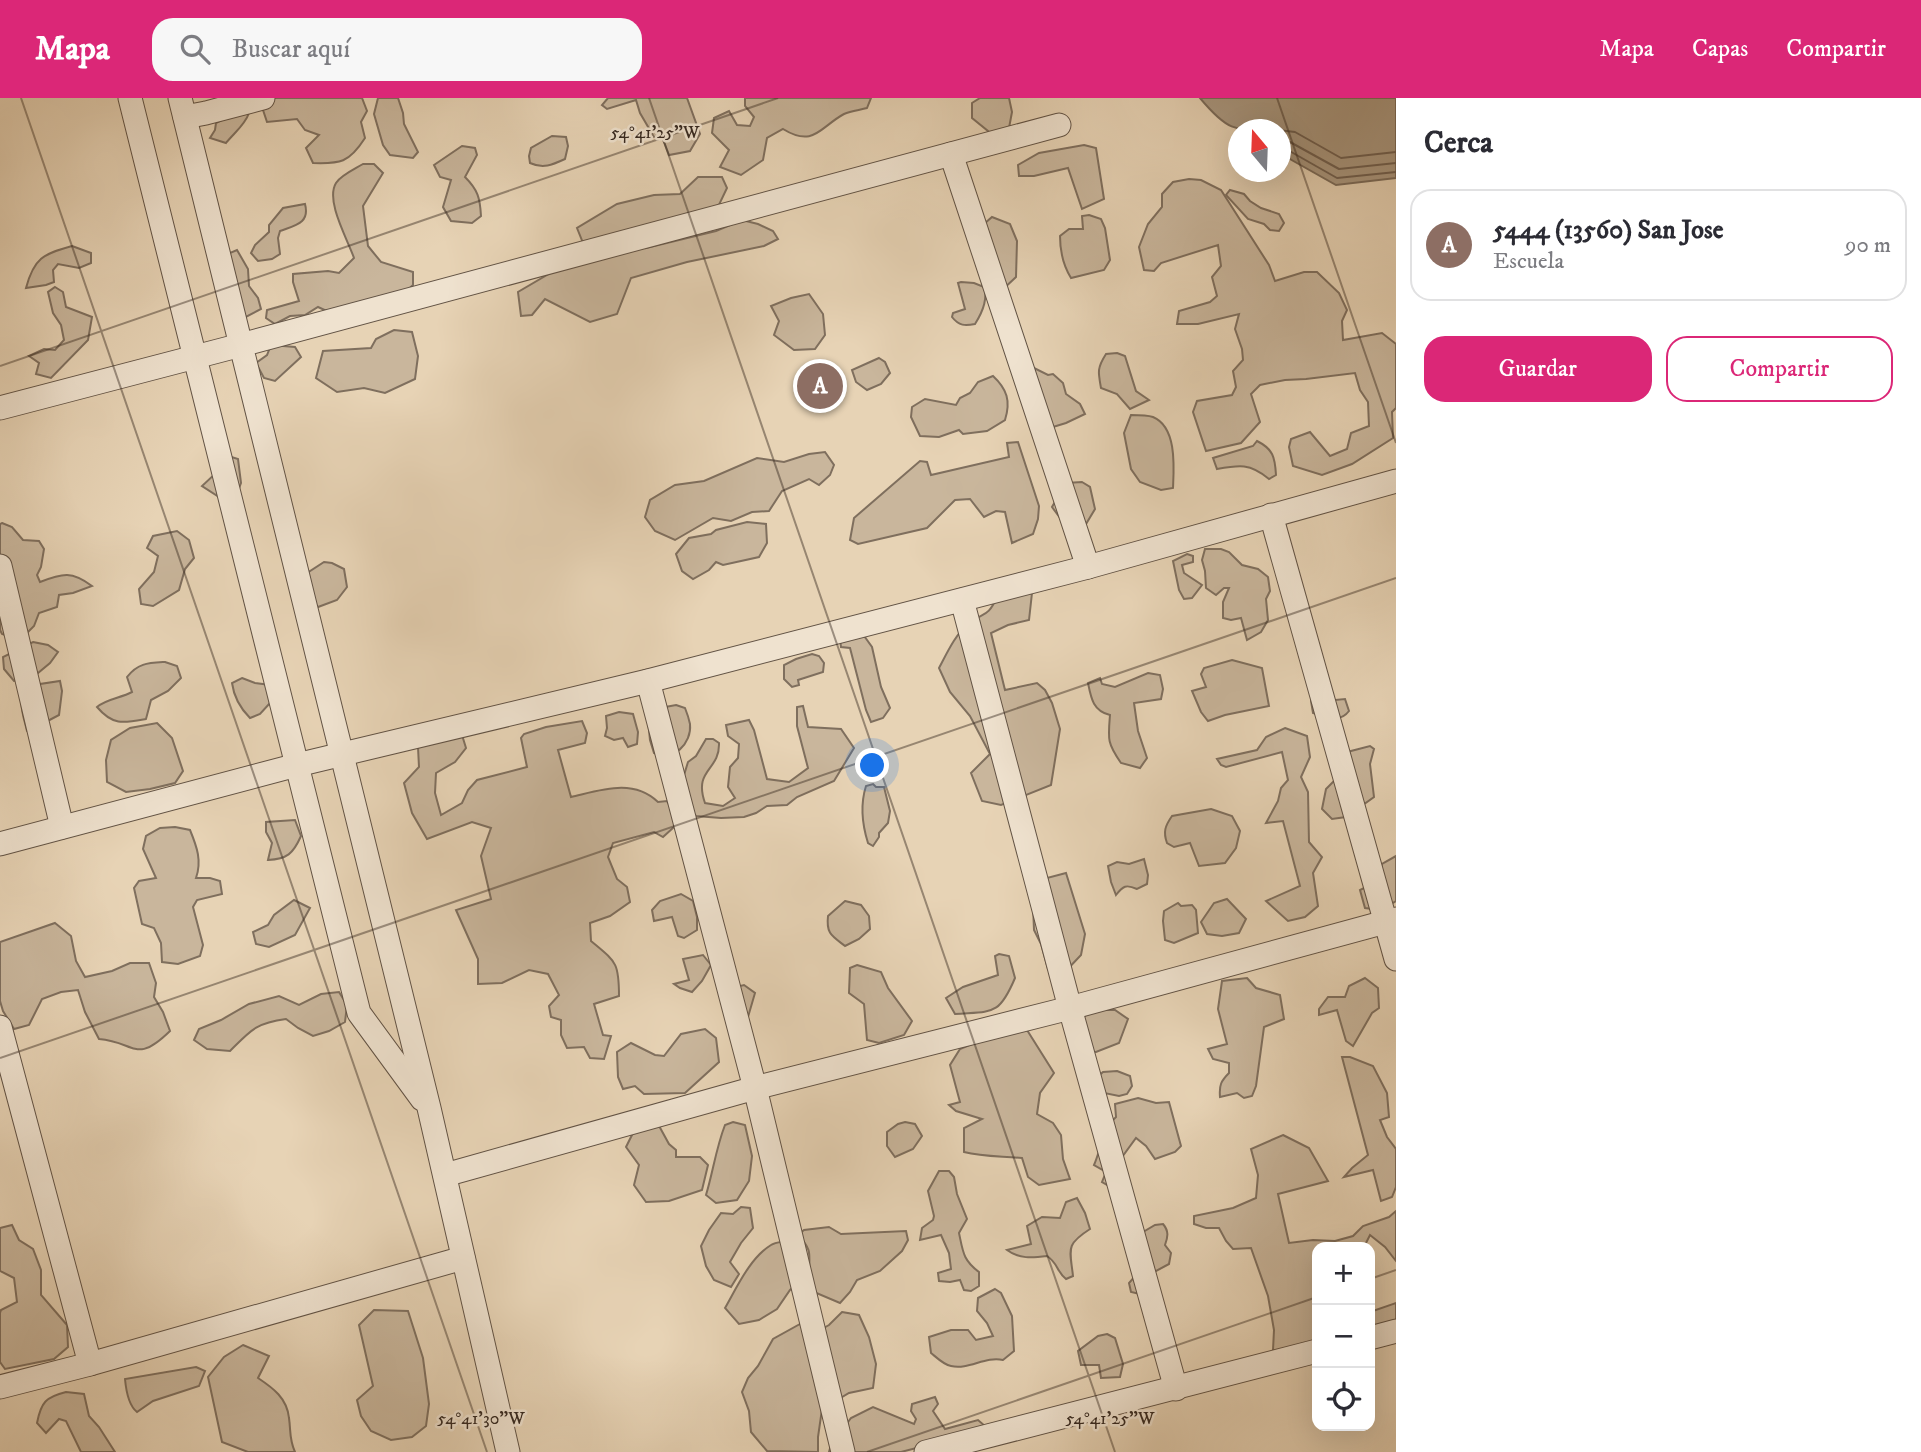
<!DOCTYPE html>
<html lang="es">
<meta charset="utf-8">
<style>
body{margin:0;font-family:"IM FELL DW Pica",serif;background:#f7f7f7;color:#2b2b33}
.controls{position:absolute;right:21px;bottom:21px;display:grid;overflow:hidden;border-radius:14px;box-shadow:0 7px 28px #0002}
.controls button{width:63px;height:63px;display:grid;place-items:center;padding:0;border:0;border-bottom:2px solid #e1e1e2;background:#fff;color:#2b2b33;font:35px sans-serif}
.compass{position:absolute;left:1228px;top:21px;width:63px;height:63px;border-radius:50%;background:#fff;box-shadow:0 7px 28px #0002;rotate:341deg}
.you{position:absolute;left:873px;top:668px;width:24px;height:24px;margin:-18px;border:5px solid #fff;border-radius:50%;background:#1a73e8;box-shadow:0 0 0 10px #1a73e833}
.badge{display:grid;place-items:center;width:46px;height:46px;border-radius:50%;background:#db2777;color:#fff;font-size:23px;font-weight:700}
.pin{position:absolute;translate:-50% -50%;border:4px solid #fff;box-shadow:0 2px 7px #0006}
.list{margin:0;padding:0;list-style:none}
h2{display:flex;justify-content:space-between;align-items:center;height:91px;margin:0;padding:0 28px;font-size:30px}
h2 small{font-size:23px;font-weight:400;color:#7c7c81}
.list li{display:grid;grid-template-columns:46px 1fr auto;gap:21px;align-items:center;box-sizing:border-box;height:112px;margin:0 14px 14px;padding:0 14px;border:2px solid #e1e1e2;border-radius:21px}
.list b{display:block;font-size:26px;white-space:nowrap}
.list p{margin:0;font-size:23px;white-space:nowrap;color:#7c7c81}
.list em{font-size:23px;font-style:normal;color:#7c7c81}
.actions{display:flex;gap:14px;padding:21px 28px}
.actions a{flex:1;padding:16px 0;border:2px solid #db2777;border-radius:21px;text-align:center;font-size:24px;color:#db2777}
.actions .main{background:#db2777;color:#fff}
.icon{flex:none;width:38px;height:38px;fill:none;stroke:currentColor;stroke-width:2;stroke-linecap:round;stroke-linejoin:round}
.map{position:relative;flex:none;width:1396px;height:1354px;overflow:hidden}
header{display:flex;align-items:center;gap:42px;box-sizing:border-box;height:98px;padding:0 35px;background:#db2777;color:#fff}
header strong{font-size:33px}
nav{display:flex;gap:38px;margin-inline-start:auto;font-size:24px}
.search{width:490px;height:63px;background:#f7f7f7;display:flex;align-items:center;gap:18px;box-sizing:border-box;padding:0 24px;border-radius:21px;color:#7c7c81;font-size:26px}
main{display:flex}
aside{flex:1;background:#fff}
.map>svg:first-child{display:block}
.green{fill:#c9b69c;stroke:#7f6f5e;stroke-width:2}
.water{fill:#aa9982;stroke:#7b6c5b;stroke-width:2}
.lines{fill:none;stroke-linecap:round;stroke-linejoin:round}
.shore{stroke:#706051;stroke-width:2}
.minor-casing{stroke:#625345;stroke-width:25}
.minor{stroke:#efe2cf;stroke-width:23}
.ticks{fill:none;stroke:#352820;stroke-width:2;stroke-opacity:0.45}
.ticks-label{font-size:18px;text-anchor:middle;fill:#352820;stroke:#efe2cf;stroke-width:5;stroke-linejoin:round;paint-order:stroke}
</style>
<header>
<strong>Mapa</strong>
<div class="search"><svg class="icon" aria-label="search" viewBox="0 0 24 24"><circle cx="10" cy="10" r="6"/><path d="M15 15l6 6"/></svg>Buscar aquí</div>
<nav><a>Mapa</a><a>Capas</a><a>Compartir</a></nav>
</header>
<main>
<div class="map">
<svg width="1396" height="1354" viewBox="0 0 1396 1354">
<rect width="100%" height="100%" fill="#e7d3b5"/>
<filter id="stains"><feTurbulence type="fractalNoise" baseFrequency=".00286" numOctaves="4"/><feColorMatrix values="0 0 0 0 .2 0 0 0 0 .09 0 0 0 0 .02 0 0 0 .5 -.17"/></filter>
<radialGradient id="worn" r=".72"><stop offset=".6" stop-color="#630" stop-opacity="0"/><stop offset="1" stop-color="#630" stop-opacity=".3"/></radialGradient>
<g class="green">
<path d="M270 0H362L367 13 361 24 365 40C349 65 340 66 313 65L306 50 319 37 305 32 297 21 267 24 262 9Z"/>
<path d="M378 0H398L403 15 404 26 418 54 413 60 390 57 383 47 374 16Z"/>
<path d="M608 0H687L700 36 690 53 669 57 662 39H654L640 15 636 2 607 11 602 7Z"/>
<path d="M745 0H871L867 10C860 12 851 13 844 16 820 29 814 50 783 31L767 40 763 62 741 77 720 69 729 52 712 35 714 20 729 13 737 27 750 28 754 19 745 8Z"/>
<path d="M980 0H1009L1012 14 1009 30 993 37 972 20V5Z"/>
<path d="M249 15C245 27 234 35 226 45L210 40 215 32 216 25 229 18Z"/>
<path d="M552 38 566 39 568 48 565 61C552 67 543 71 530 65L529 58 531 50Z"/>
<path d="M1084 47 1096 50 1104 101 1082 111 1068 70 1034 78H1019L1018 67 1039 55Z"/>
<path d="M462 48 475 50 477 57 465 79C478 92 480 100 481 118L472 125 451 123 443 109 451 82 440 79 434 67Z"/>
<path d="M363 66H374L383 75 363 108 368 148 381 164 413 174V187L397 202 331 215 318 209 305 217 290 218 275 226 266 220 267 212 299 203 293 184V176L328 173 339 175 354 160C348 142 325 103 336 85 341 77 355 71 363 66Z"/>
<path d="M698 79H722L727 90 717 111 641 132 646 150 716 133 742 122 758 126 773 133 778 141 764 148 687 164 631 180 617 216 590 224 545 201 532 217 521 218 518 194 552 174 583 145 577 130 617 106 654 97 680 96Z"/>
<path d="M1189 81 1201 82 1221 92 1269 167 1275 183 1304 174H1317L1339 195 1347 212 1342 223 1343 242 1382 235 1396 246V310L1392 314 1393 340 1352 366 1322 377 1293 368 1289 349 1291 341 1310 334 1330 358 1347 351 1351 335 1369 328 1368 304 1360 292 1355 275 1306 281 1285 282 1260 287 1251 296 1260 324 1241 345 1206 353 1193 314 1197 303 1232 297 1236 289 1233 273 1243 262 1242 251 1235 231 1239 216 1198 226H1177L1179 213 1210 204 1217 198 1212 179 1221 168 1218 147 1161 165 1154 173 1144 172 1139 149 1148 126 1162 109V96L1173 84Z"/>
<path d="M1230 92 1244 96 1250 103 1261 110 1279 116 1284 125 1279 133 1270 132 1264 126 1248 121 1226 97Z"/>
<path d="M305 106C310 125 296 127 280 133L278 140 280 156 272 161 258 163 251 155 255 147 269 134V127L283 110Z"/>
<path d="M1089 117 1101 121 1105 130 1110 162 1104 172 1071 180C1063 167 1060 153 1060 138L1069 131H1083L1082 118Z"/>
<path d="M992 119 1010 126 1017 143 1016 179 1000 194 976 133Z"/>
<path d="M72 148 91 155V165L79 170 58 166 53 172 54 184 46 187 26 190C34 160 43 156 72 148Z"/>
<path d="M237 152 248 171 249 188 258 200 261 211 240 222 225 157Z"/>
<path d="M961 184 974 185 984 189C988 201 982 215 975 226 965 228 959 228 952 219L953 215 965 211 958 185Z"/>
<path d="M55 189 63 194 66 209 92 219 88 242 51 280 36 276 39 265 29 258 44 251 55 252 64 242 61 227 53 215 48 194Z"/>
<path d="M809 196 823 216 825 237 815 251 794 252 774 237 779 223 771 208 791 200Z"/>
<path d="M394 232 412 234 418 258 415 281 385 295 364 290 337 294 316 280 323 253 371 250 376 241Z"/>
<path d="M271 247 295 249 301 259 275 283 264 280 256 265 267 257Z"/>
<path d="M1117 255 1125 258 1136 293 1149 302 1130 311 1117 296 1101 290C1098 274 1097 270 1106 256Z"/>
<path d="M879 260 885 264 890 275 881 286 867 292 856 284 852 272Z"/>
<path d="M1032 269 1048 277 1053 276 1063 285 1066 296 1080 306 1085 316 1066 325 1040 333Z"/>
<path d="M993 278C1007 291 1011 303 1005 322L987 333 963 336 959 332 939 339 920 338 911 319 912 309 925 301 956 307 960 300 970 295 978 284Z"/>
<path d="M1131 317C1138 317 1147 317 1153 319 1177 329 1174 369 1173 390L1161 392 1140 384 1131 371 1124 335Z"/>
<path d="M1257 343C1273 351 1275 359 1276 377L1269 381C1250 365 1239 367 1217 371L1213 360 1253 348Z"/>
<path d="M1018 344 1039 408 1038 421 1033 436 1012 445 1005 414 996 413 984 419 970 401 955 402 927 430 858 446 850 442 854 420 920 363 927 364 931 377 1009 359 1007 345Z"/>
<path d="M825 354 834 367 830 377 819 387 809 381 782 393 769 413 752 414 731 423 713 420 675 442 655 433 645 419 650 402 675 387 704 383 757 360 784 364 809 356Z"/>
<path d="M225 357 238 361 241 385 236 399H219L202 388 216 375Z"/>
<path d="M1082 384 1090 389 1095 411 1086 426 1066 428 1052 409 1066 385Z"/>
<path d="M747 424 766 426 767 445 759 459 723 467 716 464 709 472 693 481 682 473 676 456 689 440 711 436 716 432Z"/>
<path d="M2 425 12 429 23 442 39 443 44 451 41 469 37 477 40 484C63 475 72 473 92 488L73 495 59 497 57 509 39 515 34 528 20 542 2 536 0 532V426Z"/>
<path d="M177 433 189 442 194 460 185 471 179 492 153 508 141 506 139 491 154 474 158 458 147 450 153 438Z"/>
<path d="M1205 451H1221L1229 454 1242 467 1258 471 1268 479 1270 493 1266 501 1268 522 1261 534 1247 542 1241 520 1231 522 1223 520V504L1229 490H1224L1216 497 1206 490 1205 473 1202 462Z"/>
<path d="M1187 456 1193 458V464L1182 467 1184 475 1202 487 1192 500 1184 501 1179 492 1173 463Z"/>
<path d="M324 464 332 465 344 471 347 489 337 502 318 509 303 497 298 481Z"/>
<path d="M1032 495 1029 522 1008 527 991 535 1005 592 1037 585 1045 592 1052 605 1060 631 1051 687 1001 707 982 703 971 675 990 656 970 618 950 594 939 570C947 555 955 537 968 526 984 513 987 521 997 499Z"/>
<path d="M862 535 872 549 881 589 890 610 883 620 871 624 866 612 850 550 841 549 840 541Z"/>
<path d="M33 544 48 547 58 554 50 565 32 580 14 583 4 571 3 559Z"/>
<path d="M812 556 819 558 824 565 823 574 798 582 799 587 792 589 784 581V567L796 561Z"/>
<path d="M1232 562 1262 570 1269 608 1225 617 1208 623 1201 614 1192 593 1206 589 1201 576 1204 570Z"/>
<path d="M165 564 177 568 181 580 168 593 151 602 146 621C124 625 113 628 97 609 106 601 121 600 132 594L127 579C138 565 148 565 165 564Z"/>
<path d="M1148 575 1160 577 1163 591 1161 601 1134 605 1138 633 1147 660 1140 670 1121 665C1107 645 1108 641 1110 617 1093 613 1091 600 1088 585L1100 580 1102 586 1115 589Z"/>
<path d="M242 580 255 585 270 587V605L260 616 250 620C240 610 234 600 232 585Z"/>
<path d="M60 583 62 593 59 617 40 627 37 640 27 633C23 616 17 603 27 588Z"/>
<path d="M1319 597 1325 603 1345 601 1349 613C1339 626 1327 618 1313 615L1311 603Z"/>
<path d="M676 607 685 610C687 615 689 621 690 626 692 646 673 664 654 655L650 642 648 622 660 610Z"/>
<path d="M803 608 808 629 841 631 854 650 834 683 797 699 787 707 767 708 756 715 744 719 721 720 696 718 681 703V687L688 664 696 658 706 641H713L719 645C720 673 693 671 705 705L723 708 735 700 728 689 730 669 738 660 739 646 728 638 726 627 749 622 754 632 767 681 789 684 808 670 797 628V609Z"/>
<path d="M619 614 633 616 638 634 637 646 628 649 623 640 614 642 605 638 607 630 606 618Z"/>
<path d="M582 623 587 635 585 645 558 652 571 699C601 692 633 680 658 704L667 703 675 717 674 729 663 739 654 734 613 745 608 759 617 781 627 789 630 804 610 818 590 825 591 843C616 864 619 864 619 898L594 906 603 937 611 938 604 961 590 960 584 949 567 950 561 937V922L551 919 549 908 559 897 548 876 529 872 502 885 478 886V861L456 812 491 801 481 758 491 730 472 724 427 741 412 715 404 685 419 669 418 649 462 637 466 650 455 664 436 675 435 695 441 717 462 705 468 692 477 682 527 669 521 640 524 636 546 629Z"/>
<path d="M157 625 172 640 183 673 175 685 150 691 126 694 107 684 106 662 111 642 130 630Z"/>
<path d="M1285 630 1307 638 1310 659 1301 679 1308 694 1309 744 1322 759 1313 775 1318 808 1305 819 1288 823 1266 803 1300 788 1283 723 1266 725 1278 703 1281 690 1288 682 1282 654 1226 669 1221 667 1217 661 1257 652 1266 639Z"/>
<path d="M1370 648 1374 651 1370 666 1374 699 1346 719 1332 721 1322 711 1326 691 1341 676 1337 662 1351 653Z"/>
<path d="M873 686 876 689H884L890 713 888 725 879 735V739L873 748 868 745C862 726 860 707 866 688Z"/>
<path d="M1211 711 1232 718 1240 733 1236 750 1225 765 1199 768 1190 745 1174 749 1167 745C1163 734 1165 728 1172 718Z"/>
<path d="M295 722 301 738C293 756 287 761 268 762L272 745 266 734V724Z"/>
<path d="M175 729 190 732C197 749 202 763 196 780H210L220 783 222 796 197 802 193 809 203 847 200 858 178 866 162 864 161 845 154 830 142 826 134 790 139 783 156 780 143 751 146 738 160 730Z"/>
<path d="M1396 758V803L1381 812 1365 810 1360 792 1376 784 1382 766Z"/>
<path d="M1144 761 1148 777 1147 786 1137 791C1126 786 1123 788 1116 797L1111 784 1108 768 1117 764 1129 766Z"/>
<path d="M1066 775 1085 836 1081 857 1063 876 1048 871 1041 846 1034 832 1033 808 1043 781Z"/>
<path d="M681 796 693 803 697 819V832L684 840 678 838 672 819 654 823 652 812 660 803Z"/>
<path d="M1227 801 1246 821 1239 835 1222 838 1207 836 1201 824 1214 805Z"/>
<path d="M294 802 310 810 295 837 269 849 256 846 253 834 268 827 274 817Z"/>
<path d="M845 803 861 807 869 818 870 831 859 841 845 848C832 838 826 836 828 818Z"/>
<path d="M1178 805 1181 808 1192 807 1196 812 1198 835 1174 845 1165 842 1163 823 1164 813Z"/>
<path d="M55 825 71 838 76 863 85 879 112 873 130 865H149L156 885 154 899 163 914 170 933C135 967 136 944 99 941L85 914 78 892 61 894 42 901 29 927 14 931 3 913 0 903V844Z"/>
<path d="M999 856 1009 858 1015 880C999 918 993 913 955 916L946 900 963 889 998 877 995 858Z"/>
<path d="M703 857 711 867 702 883 692 894 680 890 674 886 689 882 683 861Z"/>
<path d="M857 867 881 874 888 890 912 923 904 937 879 945 867 942 864 906 849 895 850 870Z"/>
<path d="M1247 880 1256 890 1280 897 1284 921 1264 929 1256 988 1252 998 1244 1000 1237 995 1220 999C1219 987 1221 983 1229 975V965L1213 961 1208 951 1227 946 1218 911 1222 883Z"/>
<path d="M1365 880 1378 890 1379 910 1372 915 1353 948 1346 943 1337 912 1319 917V911L1328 899H1345L1349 888Z"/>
<path d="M744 887 755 895 748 919 740 926 736 889Z"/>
<path d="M339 894 347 907 345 924 329 933 313 938 298 930 286 921C256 925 251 932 230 953L207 951 194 942 199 931 221 922 249 906 279 898 299 907 321 896Z"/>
<path d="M1094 912H1115L1128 921 1119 945 1096 954 1075 953 1080 921Z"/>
<path d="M705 931 716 940 719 964 685 995 644 996 635 988 623 991 618 979 617 954 631 945 655 957 664 958 681 936Z"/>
<path d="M1027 932 1054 975 1040 995 1037 1016 1053 1025 1061 1037 1063 1061 1070 1081 1039 1087 1028 1079 1022 1060C1003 1058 983 1059 964 1054V1030L982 1021 956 1013 949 1007 960 1004 950 967 960 951 998 935Z"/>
<path d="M1342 959H1350L1373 968 1387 995 1389 1019 1380 1022 1387 1039 1396 1051V1089L1392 1099 1381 1103 1373 1072 1344 1079 1352 1070 1368 1057Z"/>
<path d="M1117 973 1130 978 1132 988 1127 996 1119 998 1099 994 1095 981 1103 974Z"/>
<path d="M1138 1000 1156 1005 1169 1004 1181 1048 1175 1054 1155 1061 1146 1048 1136 1040 1117 1066 1109 1088 1102 1084 1106 1074 1094 1067C1101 1051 1103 1031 1116 1019L1115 1006Z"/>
<path d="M733 1024 745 1027 752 1058 749 1083 737 1102 716 1105 706 1097C713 1074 716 1050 725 1027Z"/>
<path d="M905 1024 915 1026 922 1038 913 1051 895 1059 887 1048V1034L898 1026Z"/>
<path d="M658 1026 669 1046 676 1052V1059H700L708 1067 702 1092 669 1103 646 1104 634 1087 639 1067 626 1049 635 1031Z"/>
<path d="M1283 1037 1309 1050 1328 1083 1278 1096 1289 1145 1313 1142 1335 1143 1353 1138 1363 1128 1389 1119 1396 1113V1163L1385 1149 1370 1137 1364 1149H1317V1245L1284 1269 1273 1252 1274 1232 1268 1198 1251 1150 1233 1151 1226 1143 1219 1130H1206L1194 1126V1118L1233 1110 1256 1100 1258 1077 1251 1051Z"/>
<path d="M939 1073H949L954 1079 957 1096 967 1121 959 1135C963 1154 963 1162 979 1174V1188L971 1193 964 1192 960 1182 950 1184 939 1183 938 1175 951 1171 949 1155 941 1137 920 1142 922 1130 933 1122 934 1118 928 1093Z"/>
<path d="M1077 1100 1085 1115 1090 1131C1065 1147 1070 1151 1073 1178L1066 1181C1056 1173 1058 1165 1047 1158 1032 1160 1019 1161 1007 1152L1031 1146 1027 1128 1042 1119 1060 1120 1066 1104Z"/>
<path d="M741 1109 750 1110 753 1130 741 1145 730 1164 739 1176 731 1189 714 1182 706 1168 701 1148 709 1132 721 1115 733 1116Z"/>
<path d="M1163 1126C1169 1133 1168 1139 1165 1147L1171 1155 1169 1166 1143 1180 1140 1196 1131 1194 1129 1185 1137 1176 1138 1137 1155 1127Z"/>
<path d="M12 1127 19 1142 33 1151 41 1172V1197L67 1227 68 1249 54 1261 5 1271 0 1264V1215L1 1212 17 1204 14 1180 0 1173V1130Z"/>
<path d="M829 1129 841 1136 906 1133 908 1142 902 1153 880 1173 857 1182 850 1194 840 1205 814 1194C812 1188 809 1182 809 1176 809 1156 813 1153 798 1137L804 1132Z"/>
<path d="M787 1143 805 1178 790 1192 777 1211 759 1222 739 1226 725 1210C737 1189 750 1160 771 1147 775 1144 782 1144 787 1143Z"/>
<path d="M995 1191 1001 1195 1012 1218 1014 1253 1003 1262C985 1258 969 1272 951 1268 944 1267 936 1259 931 1255L929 1239 951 1232H968L976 1242 993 1238 987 1225 977 1213 978 1200Z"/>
<path d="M1396 1205V1222L1370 1231V1214Z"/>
<path d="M374 1212 408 1213 423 1260 429 1306 426 1328 412 1339 391 1342 371 1333 361 1318 357 1302 373 1288 359 1227Z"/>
<path d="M842 1214 859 1217 869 1239 876 1266 873 1290 849 1295 822 1311 818 1339V1354L767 1353 751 1334 749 1313 742 1294 748 1280 758 1268 773 1241 800 1226 820 1232 829 1227Z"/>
<path d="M1107 1236 1115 1240 1123 1266 1120 1279 1101 1280 1099 1267H1081L1078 1253 1098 1238Z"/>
<path d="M243 1247 269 1258 258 1280C273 1290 287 1300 289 1320 291 1334 289 1341 295 1354H248L222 1344 208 1279 224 1259Z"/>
<path d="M196 1269 205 1273 199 1288 153 1303 137 1314C128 1307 126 1292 125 1281Z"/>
<path d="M66 1294 84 1296 89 1318 99 1329 115 1354H81L66 1323 59 1321 46 1335 37 1325C41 1304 46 1299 66 1294Z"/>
<path d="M935 1299 938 1306 933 1313 945 1331 978 1322 985 1328 932 1346 901 1354H829L831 1347 851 1320 873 1309 914 1326 916 1321 911 1313 912 1306Z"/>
</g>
<path class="water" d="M1200 0H1396V80L1336 87 1281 56 1280 32C1236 32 1230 36 1200 0Z"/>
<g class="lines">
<g class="shore">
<path d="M1278 32 1295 34 1341 60 1396 54"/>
<path d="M1280 42 1290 44 1339 71 1396 65"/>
<path d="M1280 51H1286L1337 80 1396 74"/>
</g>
<defs>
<g id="minor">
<path d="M130 0 359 915 422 1001"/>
<path d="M180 0 429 1010 508 1354"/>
<path d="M185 19 206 15 263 0"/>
<path d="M951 56 1088 469"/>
<path d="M0 310 241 247 1059 27"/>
<path d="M1271 417 1396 861"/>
<path d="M0 468 62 729"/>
<path d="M962 502 1070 910 1176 1291"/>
<path d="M648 583 755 990 843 1354"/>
<path d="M0 746 297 667 648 583 1088 469 1396 383"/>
<path d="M0 929 90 1266"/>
<path d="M445 1077 755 990 1070 910 1396 821"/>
<path d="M1370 1240 1396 1233"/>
<path d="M0 1289 90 1266 463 1160"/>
<path d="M926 1354 1317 1253"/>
</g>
</defs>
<use href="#minor" class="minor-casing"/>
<use href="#minor" class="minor"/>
</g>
<path class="ticks" d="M21 0 487 1354M649 0 1115 1354M1277 0 1396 345M0 268 778 0M0 960 1396 480M1370 1181 1396 1172M867 1354 1317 1199"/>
<g class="ticks-label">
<text x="655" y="40">54°41'25"W</text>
<text x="481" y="1326">54°41'30"W</text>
<text x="1110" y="1326">54°41'25"W</text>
</g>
<rect width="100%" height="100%" filter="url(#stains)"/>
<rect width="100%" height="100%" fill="url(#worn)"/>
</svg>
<div class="controls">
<button>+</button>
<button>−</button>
<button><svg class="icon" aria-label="locate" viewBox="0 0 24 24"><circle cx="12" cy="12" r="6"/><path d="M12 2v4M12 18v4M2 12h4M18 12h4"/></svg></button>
</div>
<svg class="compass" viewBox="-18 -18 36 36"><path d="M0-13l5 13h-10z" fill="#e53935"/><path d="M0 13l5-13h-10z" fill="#7c7c81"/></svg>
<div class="you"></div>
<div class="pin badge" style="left:820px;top:288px;background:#8d6e63">A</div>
</div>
<aside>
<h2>Cerca<small></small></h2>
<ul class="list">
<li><span class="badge" style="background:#8d6e63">A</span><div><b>5444 (13560) San Jose</b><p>Escuela</p></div><em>90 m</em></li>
</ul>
<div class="actions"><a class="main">Guardar</a><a>Compartir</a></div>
</aside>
</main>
